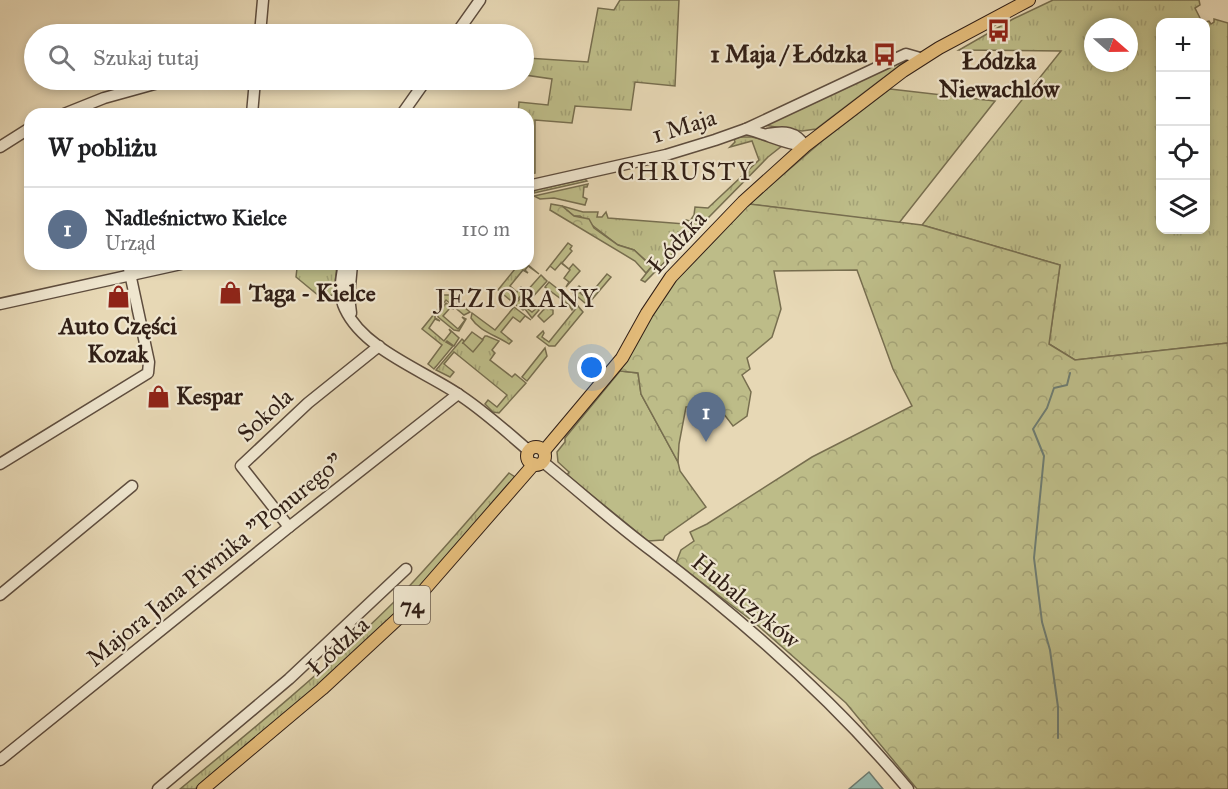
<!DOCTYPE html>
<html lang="pl">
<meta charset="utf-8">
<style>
body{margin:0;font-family:"IM FELL Great Primer",serif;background:#f2f2f2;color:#202124}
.controls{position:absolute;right:18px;top:18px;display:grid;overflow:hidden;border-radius:12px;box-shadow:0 3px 9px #0003}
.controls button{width:54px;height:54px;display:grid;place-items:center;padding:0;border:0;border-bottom:2px solid #e0e0e0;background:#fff;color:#202124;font:30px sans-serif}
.compass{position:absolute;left:1084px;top:18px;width:54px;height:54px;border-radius:50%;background:#fff;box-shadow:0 3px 9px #0003;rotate:110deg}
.you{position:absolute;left:592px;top:368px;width:21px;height:21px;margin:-15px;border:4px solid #fff;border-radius:50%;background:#1a73e8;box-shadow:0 0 0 9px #1a73e833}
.badge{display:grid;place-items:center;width:39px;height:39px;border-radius:50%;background:#8f2418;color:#fff;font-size:20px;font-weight:700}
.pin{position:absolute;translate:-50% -50px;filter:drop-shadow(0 2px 3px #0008)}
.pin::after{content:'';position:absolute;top:32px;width:21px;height:18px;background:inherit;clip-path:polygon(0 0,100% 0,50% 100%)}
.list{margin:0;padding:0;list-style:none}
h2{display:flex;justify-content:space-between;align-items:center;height:78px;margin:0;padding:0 24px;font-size:26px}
h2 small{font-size:20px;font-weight:400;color:#757577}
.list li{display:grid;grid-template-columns:39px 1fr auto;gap:18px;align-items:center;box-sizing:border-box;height:84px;padding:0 24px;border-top:2px solid #e0e0e0}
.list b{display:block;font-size:22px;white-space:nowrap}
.list p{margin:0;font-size:20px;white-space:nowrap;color:#757577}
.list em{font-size:20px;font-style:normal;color:#757577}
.icon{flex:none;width:33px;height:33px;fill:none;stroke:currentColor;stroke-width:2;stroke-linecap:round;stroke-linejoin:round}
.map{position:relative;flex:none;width:1228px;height:789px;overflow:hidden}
.search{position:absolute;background:#fff;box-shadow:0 3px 9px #0003;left:24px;top:24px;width:510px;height:66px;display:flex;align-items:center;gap:15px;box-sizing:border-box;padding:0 21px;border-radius:33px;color:#757577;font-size:22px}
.panel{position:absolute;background:#fff;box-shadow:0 3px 9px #0003;left:24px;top:108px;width:510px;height:162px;border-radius:18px}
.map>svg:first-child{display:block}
.grass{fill:url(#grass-tufts);stroke:#776e4f;stroke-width:1.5;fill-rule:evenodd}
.forest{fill:url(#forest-crowns);stroke:#776e4f;stroke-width:1.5}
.park{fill:#bdbc88;stroke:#776e4f;stroke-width:1.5}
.water{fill:#97baae;stroke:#6e7c71;stroke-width:1.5}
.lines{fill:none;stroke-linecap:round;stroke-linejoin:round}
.stream{stroke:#6e7c71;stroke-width:2}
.minor-casing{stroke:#5e4d3e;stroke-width:13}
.major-casing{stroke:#311f16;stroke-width:14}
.minor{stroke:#efe6cf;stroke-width:10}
.major{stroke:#e4bc7a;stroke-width:12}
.labels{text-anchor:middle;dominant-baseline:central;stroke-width:4.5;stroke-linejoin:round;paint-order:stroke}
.shield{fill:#efe6cf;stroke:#6a5b4e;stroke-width:1.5}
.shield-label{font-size:22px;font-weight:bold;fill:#311f16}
.poi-label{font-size:24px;font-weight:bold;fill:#311f16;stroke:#efe6cf}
.street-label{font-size:24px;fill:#311f16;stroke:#efe6cf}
.neighbourhood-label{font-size:26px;letter-spacing:1.5px;fill:#311f16;stroke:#efe6cf}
</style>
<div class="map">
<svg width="1228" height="789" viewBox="0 0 1228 789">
<defs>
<pattern id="grass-tufts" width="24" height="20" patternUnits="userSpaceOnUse" patternTransform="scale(1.5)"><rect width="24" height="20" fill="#bdbc88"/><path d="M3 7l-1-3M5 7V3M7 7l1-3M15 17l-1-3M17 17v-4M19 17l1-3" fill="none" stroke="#a3a175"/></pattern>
<pattern id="forest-crowns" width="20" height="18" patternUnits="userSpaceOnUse" patternTransform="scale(1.5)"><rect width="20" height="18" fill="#bdbc88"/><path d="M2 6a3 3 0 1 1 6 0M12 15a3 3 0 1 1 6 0" fill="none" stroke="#a3a175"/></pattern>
</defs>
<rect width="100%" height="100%" fill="#e7d8b5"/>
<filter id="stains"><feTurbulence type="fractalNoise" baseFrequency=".00333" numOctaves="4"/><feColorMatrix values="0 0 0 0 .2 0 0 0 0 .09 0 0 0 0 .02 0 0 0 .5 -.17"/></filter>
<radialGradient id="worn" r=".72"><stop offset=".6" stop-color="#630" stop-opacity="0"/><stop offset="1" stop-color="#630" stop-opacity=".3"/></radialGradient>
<g class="grass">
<path d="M620 0H679L675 86 635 82 631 110 575 106 572 123 535 120V173L528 174V114H518L519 102 548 105 552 79 525 75 527 58 588 62 598 8 614 10Z"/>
<path d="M1053 0H1199L1200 5 1195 8 1202 22H1160V230H1206L1205 22 1209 21 1211 24 1214 22V19L1228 23V343L1075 360 1049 344 1060 265 922 225 1061 51 959 50 1013 19ZM1093 27H1129V63H1093Z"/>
<path d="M903 61 904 62 816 129 802 131 763 125Z"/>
<path d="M890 89 995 101 899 223 749 204 821 142Z"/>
<path d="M740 137H752L783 145 768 157 645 282 641 280 652 266 634 250 618 245 580 216H574L562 206 583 212H598L597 217H602L606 212 608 218 685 224 686 220 690 221 694 215 695 207 708 208 759 160 752 141 730 147 735 142 734 139Z"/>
<path d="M585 179 587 181 534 193 535 190 540 189Z"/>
<path d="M588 184 587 187H584L583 197 587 199 585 205 554 198 540 199 534 196Z"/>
<path d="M568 243 572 246 570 249 572 251 562 263 569 269 573 264 580 271 566 287 569 282 564 278 570 270 561 263 555 270 550 266 546 271Z"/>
<path d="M293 264H337L334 295 319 296 296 277 297 268Z"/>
<path d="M519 264H527L539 274 528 266 525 270 528 273 523 270 510 286 517 292 521 287 525 291 517 300H510L498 290Z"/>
<path d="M607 274 611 277 589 303H585L573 293 579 286 583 289 580 293 587 298Z"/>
<path d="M541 275 547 281 529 301 527 300 524 306 532 312 537 308 539 310 532 318 525 309 523 310 512 302 518 301Z"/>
<path d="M549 282 577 304 572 310 569 305 545 287Z"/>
<path d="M441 295H449L470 312 464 315 446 300 435 314V318L440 321 435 319 429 328 444 341 451 332 449 329 459 338 454 346 447 341 446 342 453 346 434 369 428 364 442 345 422 329 443 303Z"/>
<path d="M446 303 454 309 450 308 443 316 458 329 465 320 462 317 466 319 459 331 454 330 438 317V314Z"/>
<path d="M578 306 583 312 555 346H549L537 337 543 331 544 333 542 337 549 342Z"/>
<path d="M514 307 531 320 525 316 520 322 513 317 501 332 512 341 509 344C496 335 480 332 471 318L472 313 495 330Z"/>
<path d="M546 307 553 310V314L544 322 538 316Z"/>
<path d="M485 336H487L499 341 492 350 495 353 490 360 512 377 515 374 526 383 499 413 493 412 485 404 488 400 497 407 507 395 454 352 444 364 454 372 450 377 436 370 462 339 464 341 463 343 482 340Z"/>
<path d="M545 348 547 356 527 381 522 377Z"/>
<path d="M620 371 638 373 641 394 678 462 680 471 706 507 665 536 663 540 648 541 567 475 569 472 558 462 557 452 565 442V438Z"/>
<path d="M509 473 515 477 408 601 326 680 195 789H180C256 727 331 665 400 596 438 556 473 515 509 473Z"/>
</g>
<g class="forest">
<path d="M551 204 562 206 574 216 589 219 594 228 618 245 634 250 647 262H653L652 266 646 273 635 261 550 210Z"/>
<path d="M749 204 922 225 1060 265 1049 344 1075 360 1228 343V789H917L846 703 755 623 676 563 681 550 694 541 690 532 707 524 812 457 912 406 893 369 857 270 774 271 781 309 772 337 747 358 750 369 742 375 751 392 747 416 733 426 717 405 686 407 679 444 678 462 641 394 638 373 620 371 662 295Z"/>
</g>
<path class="park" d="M472 332 483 340 473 352 463 343Z"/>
<path class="water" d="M869 772 883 789H849Z"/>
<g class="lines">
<path class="stream" d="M1058 738V707L1050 650 1042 622 1034 558 1044 456 1033 429 1047 408 1054 388 1067 385 1070 373"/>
<defs>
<g id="minor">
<path d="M260 34 263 0"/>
<path d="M456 34 480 0"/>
<path d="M64 114 104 98 169 80"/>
<path d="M252 114 255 80"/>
<path d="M402 114 426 80"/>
<path d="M746 129C767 134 784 144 805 146"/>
<path d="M768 134C784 131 796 131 805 146"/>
<path d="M0 147 30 128"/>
<path d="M528 186 666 155 715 140 746 129 906 54 920 58"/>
<path d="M344 264C341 279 338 295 345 309 364 350 425 371 461 396 485 412 507 432 529 451"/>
<path d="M0 304 181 264"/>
<path d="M351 313 349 297 352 264"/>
<path d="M543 462C579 491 614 523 652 551 745 622 833 699 908 789"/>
<path d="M0 464 148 373 149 362 128 264"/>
<path d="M289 527 241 466 308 403 379 346"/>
<path d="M0 595 132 486"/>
<path d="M0 760 289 527 458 394"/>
<path d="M158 789 289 679 406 569"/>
</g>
<g id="major">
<circle cx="536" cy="456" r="9"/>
<path d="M544 451 622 358 647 313 671 277 743 202 805 146 903 71 939 48 1029 0"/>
<path d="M203 789 322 689 404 613 534 464"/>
</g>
</defs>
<use href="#minor" class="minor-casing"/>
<use href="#major" class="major-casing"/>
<use href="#minor" class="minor"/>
<use href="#major" class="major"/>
</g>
<defs>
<symbol id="bus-bare" viewBox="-9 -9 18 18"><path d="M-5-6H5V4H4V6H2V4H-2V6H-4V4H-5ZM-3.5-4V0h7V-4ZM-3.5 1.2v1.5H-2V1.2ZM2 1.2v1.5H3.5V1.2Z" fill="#8f2418" stroke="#efe6cf" stroke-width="2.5" paint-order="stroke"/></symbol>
<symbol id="shop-bare" viewBox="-9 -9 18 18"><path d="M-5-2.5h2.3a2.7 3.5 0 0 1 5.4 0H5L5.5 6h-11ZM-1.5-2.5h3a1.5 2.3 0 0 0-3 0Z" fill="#8f2418" stroke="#efe6cf" stroke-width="2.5" paint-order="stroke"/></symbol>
</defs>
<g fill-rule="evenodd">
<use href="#bus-bare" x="982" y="14" width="33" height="33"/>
<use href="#bus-bare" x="868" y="38" width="33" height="33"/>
<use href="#shop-bare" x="214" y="276" width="33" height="33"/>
<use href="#shop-bare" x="102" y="280" width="33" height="33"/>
<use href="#shop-bare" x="142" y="380" width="33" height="33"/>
</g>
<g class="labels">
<rect class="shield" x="394" y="586" width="36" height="38" rx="4.5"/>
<g class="shield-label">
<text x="412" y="605">74</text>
</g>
<g class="poi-label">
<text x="867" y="54" text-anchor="end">1 Maja / Łódzka</text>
<text x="999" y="61">Łódzka<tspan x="999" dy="28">Niewachlów</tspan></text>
<text x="249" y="293" text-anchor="start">Taga - Kielce</text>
<text x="118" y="326">Auto Części<tspan x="118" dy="28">Kozak</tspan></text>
<text x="176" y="396" text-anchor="start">Kespar</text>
</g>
<g class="street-label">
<text transform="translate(684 126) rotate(-17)">1 Maja</text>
<text transform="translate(677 242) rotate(-48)">Łódzka</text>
<text transform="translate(265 415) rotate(-43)">Sokola</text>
<text transform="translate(215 560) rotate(-39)">Majora Jana Piwnika "Ponurego"</text>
<text transform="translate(746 601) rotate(40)">Hubalczyków</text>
<text transform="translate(338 646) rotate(-43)">Łódzka</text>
</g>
<g class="neighbourhood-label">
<text x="686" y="171">CHRUSTY</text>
<text x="517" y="298">JEZIORANY</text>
</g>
</g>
<rect width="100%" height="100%" filter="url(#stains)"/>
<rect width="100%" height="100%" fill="url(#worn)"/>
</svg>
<div class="controls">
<button>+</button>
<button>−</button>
<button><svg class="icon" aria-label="locate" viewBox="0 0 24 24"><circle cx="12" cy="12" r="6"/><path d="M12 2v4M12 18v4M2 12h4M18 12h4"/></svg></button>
<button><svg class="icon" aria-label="layers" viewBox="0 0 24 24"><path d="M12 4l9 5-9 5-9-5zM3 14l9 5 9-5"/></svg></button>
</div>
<svg class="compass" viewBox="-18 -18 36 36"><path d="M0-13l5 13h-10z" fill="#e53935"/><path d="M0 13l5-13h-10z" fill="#757577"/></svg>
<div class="you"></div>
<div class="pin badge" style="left:706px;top:442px;background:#5c6f8a">1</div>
<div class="search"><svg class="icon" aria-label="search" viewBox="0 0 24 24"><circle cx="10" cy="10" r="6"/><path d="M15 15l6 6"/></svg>Szukaj tutaj</div>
<section class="panel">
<h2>W pobliżu<small></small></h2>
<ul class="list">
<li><span class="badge" style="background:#5c6f8a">1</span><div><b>Nadleśnictwo Kielce</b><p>Urząd</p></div><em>110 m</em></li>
</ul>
</section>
</div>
